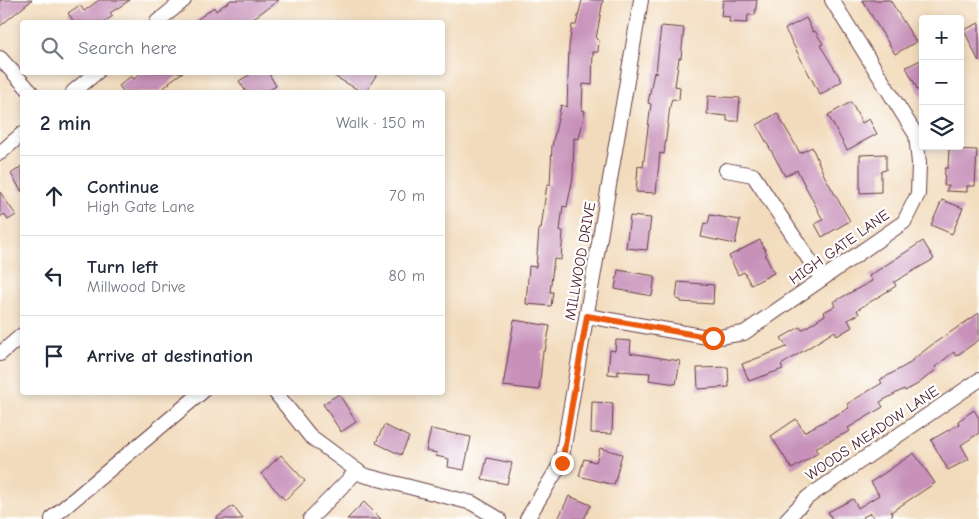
<!DOCTYPE html>
<meta charset="utf-8">
<style>
:root{--surface:#fff;--page:#f2f2f3;--text:#1f2937;--muted:#747a83;--line:#e0e1e3}
body{margin:0;font-family:"Comic Neue",sans-serif;background:var(--page);color:var(--text)}
.controls{position:absolute;right:15px;top:15px;display:grid;overflow:hidden;border-radius:5px;box-shadow:0 2px 8px #0003}
.controls button{width:45px;height:45px;display:grid;place-items:center;padding:0;border:0;border-bottom:1px solid var(--line);background:var(--surface);color:var(--text);font:25px sans-serif}
.stop{position:absolute;width:15px;height:15px;margin:-11px;border:4px solid #ea580c;border-radius:50%;background:#fff}
.stop.end{background:#ea580c;border-color:#fff;box-shadow:0 1px 5px #0008}
.list{margin:0;padding:0;list-style:none}
h2{display:flex;justify-content:space-between;align-items:center;height:65px;margin:0;padding:0 20px;font-size:21px}
h2 small{font-size:16px;font-weight:400;color:var(--muted)}
.list li{display:grid;grid-template-columns:32px 1fr auto;gap:15px;align-items:center;box-sizing:border-box;height:80px;padding:0 20px;border-top:1px solid var(--line)}
.list b{display:block;font-size:19px;white-space:nowrap}
.list p{margin:0;font-size:16px;white-space:nowrap;color:var(--muted)}
.list em{font-size:16px;font-style:normal;color:var(--muted)}
.icon{flex:none;width:28px;height:28px;fill:none;stroke:currentColor;stroke-width:2;stroke-linecap:round;stroke-linejoin:round}
.map{position:relative;flex:none;width:979px;height:519px;overflow:hidden}
.search{position:absolute;background:var(--surface);box-shadow:0 2px 8px #0003;left:20px;top:20px;width:425px;height:55px;display:flex;align-items:center;gap:12px;box-sizing:border-box;padding:0 18px;border-radius:5px;color:var(--muted);font-size:19px}
.panel{position:absolute;background:var(--surface);box-shadow:0 2px 8px #0003;left:20px;top:90px;width:425px;height:305px;border-radius:5px}
.map>svg:first-child{display:block}
.building{fill:#c791b9}
.lines{fill:none;stroke-linecap:round;stroke-linejoin:round}
.street-casing{stroke:#633b41;stroke-width:16}
.street{stroke:#fff;stroke-width:14}
.route{stroke:#ea580c;stroke-width:6}
.labels{text-anchor:middle;dominant-baseline:central;stroke-width:4.5;stroke-linejoin:round;paint-order:stroke}
.street-label{font-size:15px;fill:#4a1f2b;stroke:#fff}
</style>
<div class="map">
<svg width="979" height="519" viewBox="0 0 979 519">
<rect width="100%" height="100%" fill="#fff"/>
<filter id="ink" filterUnits="userSpaceOnUse"><feTurbulence type="fractalNoise" baseFrequency=".02" numOctaves="2"/><feDisplacementMap in="SourceGraphic" scale="10" xChannelSelector="R" yChannelSelector="G"/><feConvolveMatrix kernelMatrix="1 2 1 2 8 2 1 2 1" color-interpolation-filters="sRGB"/></filter>
<filter id="wash" filterUnits="userSpaceOnUse"><feTurbulence type="fractalNoise" baseFrequency=".0096" numOctaves="4" result="noise"/><feDisplacementMap in="SourceGraphic" scale="20" xChannelSelector="R" yChannelSelector="G"/><feGaussianBlur stdDeviation="1.12" result="paint"/><feColorMatrix in="noise" values="0 0 0 0 0 0 0 0 0 0 0 0 0 0 0 0 0 1.4 0 .05"/><feComposite in="paint" operator="in"/></filter>
<g filter="url(#wash)">
<rect width="100%" height="100%" fill="#f2dbbc"/>
<g id="blocks">
<g class="building">
<path d="M0 0H32L0 26Z"/>
<path d="M99 0H130L110 13 113 16 104 22H74L68 13 80 5 84 11Z"/>
<path d="M231 0H279L248 22H194L214 7 216 11Z"/>
<path d="M582 0H603L596 39 599 40 598 52H593L592 85 583 84 582 110 585 111 579 139 574 138 573 177 567 207 563 206 560 231H563L561 260 554 259 550 292H553L551 306 526 304 529 266 536 267 539 229H541L547 184 550 185 552 146 561 105 567 107 569 47 572 25H576Z"/>
<path d="M723 0H757L755 15H748L747 23 729 22 730 17 721 16Z"/>
<path d="M862 0H890L916 42 895 54Z"/>
<path d="M806 18 813 32 815 31 823 44 820 45 842 81 820 95 785 29Z"/>
<path d="M979 23V62L964 30Z"/>
<path d="M661 26 684 28 681 58H679L675 86 680 87 679 100 672 99 670 106 664 154 660 153 656 193 636 192 638 166 643 167 651 104 648 103 654 72 656 73Z"/>
<path d="M923 59V100L906 67Z"/>
<path d="M142 72H183L169 82 170 83 158 92H124L119 86 131 76 134 79Z"/>
<path d="M254 72H268L276 86 266 92H246L239 81Z"/>
<path d="M327 72H378L366 92H362Z"/>
<path d="M708 96 740 98 738 121H727V116L707 114Z"/>
<path d="M851 102 862 123 869 119 877 134 847 150 828 115Z"/>
<path d="M777 113 800 153 812 147 824 175 850 221 822 237 815 224 823 220 797 170 785 176 757 125Z"/>
<path d="M949 149 977 150 975 186H967V192L946 191 949 185H944L945 168H948Z"/>
<path d="M886 154V170L881 171V192L860 193V155Z"/>
<path d="M22 166V192L11 174Z"/>
<path d="M0 192 16 215 8 220 4 214 0 217Z"/>
<path d="M942 200 963 208 952 234 931 225Z"/>
<path d="M710 215 740 220 735 244 701 237 704 223 708 224Z"/>
<path d="M630 216 651 218 647 250 626 248Z"/>
<path d="M760 240 767 254 765 255 774 273 751 285 744 272 738 275 729 256Z"/>
<path d="M923 241 934 259 894 282 896 286 857 310 859 314 848 320 852 327 837 336 835 331 781 365 783 369 749 381 742 364 787 347 781 338 800 327 802 330 825 315 824 312 835 306 833 302 872 281 869 276Z"/>
<path d="M618 270 655 276 652 296 615 289Z"/>
<path d="M678 282 714 285 713 304 681 302V300L676 299Z"/>
<path d="M979 313V340L956 356 954 352 935 367 937 369 918 384 905 391 904 389 880 402 883 407 848 428 850 431 815 448 818 453 792 469 771 436 796 419 804 432 849 408 847 404 882 383 880 380 912 362 911 361 933 344Z"/>
<path d="M514 320 550 326 545 351H543L539 390 503 386Z"/>
<path d="M616 340 631 341 630 353 680 361 676 384 649 380 650 373 618 371V375L608 374 610 350 615 351Z"/>
<path d="M728 367 729 387 698 389 697 368Z"/>
<path d="M339 394 356 422 341 432 323 404Z"/>
<path d="M592 402 613 403 612 434 591 433Z"/>
<path d="M974 410 979 418V433L961 445 969 459 948 470 931 440 959 424 958 421Z"/>
<path d="M384 425 409 437 401 455 376 443Z"/>
<path d="M431 429 471 437 464 470 448 467 449 459 436 456 437 453 426 451Z"/>
<path d="M600 448 622 454 614 485 579 476 584 459 596 462Z"/>
<path d="M914 453 935 483 891 512 893 515 887 519H875L871 513 863 517 864 519H832L828 512 853 499 858 508 879 495 871 482Z"/>
<path d="M281 455 305 481 285 500 261 474Z"/>
<path d="M487 458 512 463 507 484 482 479Z"/>
<path d="M569 496 591 505 584 519H558Z"/>
<path d="M364 502 381 519H347Z"/>
<path d="M233 506 243 519H215Z"/>
</g>
</g>
</g>
<g filter="url(#ink)">
<use href="#blocks" fill-opacity="0" stroke="#633b41" stroke-width="1"/>
<g class="lines">
<g class="street-casing">
<g id="street">
<path d="M157 22 184 0"/>
<path d="M0 58 31 92"/>
<path d="M73 92 97 72"/>
<path d="M0 153 22 134"/>
<path d="M726 170 753 175 822 279"/>
<path d="M587 316 713 338 744 333 904 222 918 194 919 163 916 135 832 0"/>
<path d="M0 354 22 335"/>
<path d="M275 392 310 436 363 475 472 503 499 519"/>
<path d="M52 519 53 517 202 392"/>
<path d="M310 519 357 471"/>
<path d="M527 519 561 463 641 0"/>
<path d="M787 519 808 497 979 380"/>
</g>
</g>
<use href="#street" class="street"/>
</g>
</g>
<g class="lines" filter="url(#ink)">
<path class="route" d="M562 463 587 316 713 338"/>
</g>
<g class="labels">
<g class="street-label">
<text transform="translate(839 247) rotate(-35)">HIGH GATE LANE</text>
<text transform="translate(580 261) rotate(-80)">MILLWOOD DRIVE</text>
<text transform="translate(872 433) rotate(-34)">WOODS MEADOW LANE</text>
</g>
</g>
</svg>
<div class="controls">
<button>+</button>
<button>−</button>
<button><svg class="icon" aria-label="layers" viewBox="0 0 24 24"><path d="M12 4l9 5-9 5-9-5zM3 14l9 5 9-5"/></svg></button>
</div>
<div class="stop" style="left:713px;top:338px"></div>
<div class="stop end" style="left:562px;top:463px"></div>
<div class="search"><svg class="icon" aria-label="search" viewBox="0 0 24 24"><circle cx="10" cy="10" r="6"/><path d="M15 15l6 6"/></svg>Search here</div>
<section class="panel">
<h2>2 min<small>Walk · 150 m</small></h2>
<ul class="list">
<li><svg class="icon" aria-label="ahead" viewBox="0 0 24 24"><path d="M12 20V5M6 11l6-6 6 6"/></svg><div><b>Continue</b><p>High Gate Lane</p></div><em>70 m</em></li>
<li><svg class="icon" aria-label="left" viewBox="0 0 24 24"><path d="M17 20v-9H6M10 6l-5 5 5 5"/></svg><div><b>Turn left</b><p>Millwood Drive</p></div><em>80 m</em></li>
<li><svg class="icon" aria-label="arrive" viewBox="0 0 24 24"><path d="M6 21V4h12l-3 4 3 4H6"/></svg><div><b>Arrive at destination</b></div></li>
</ul>
</section>
</div>
